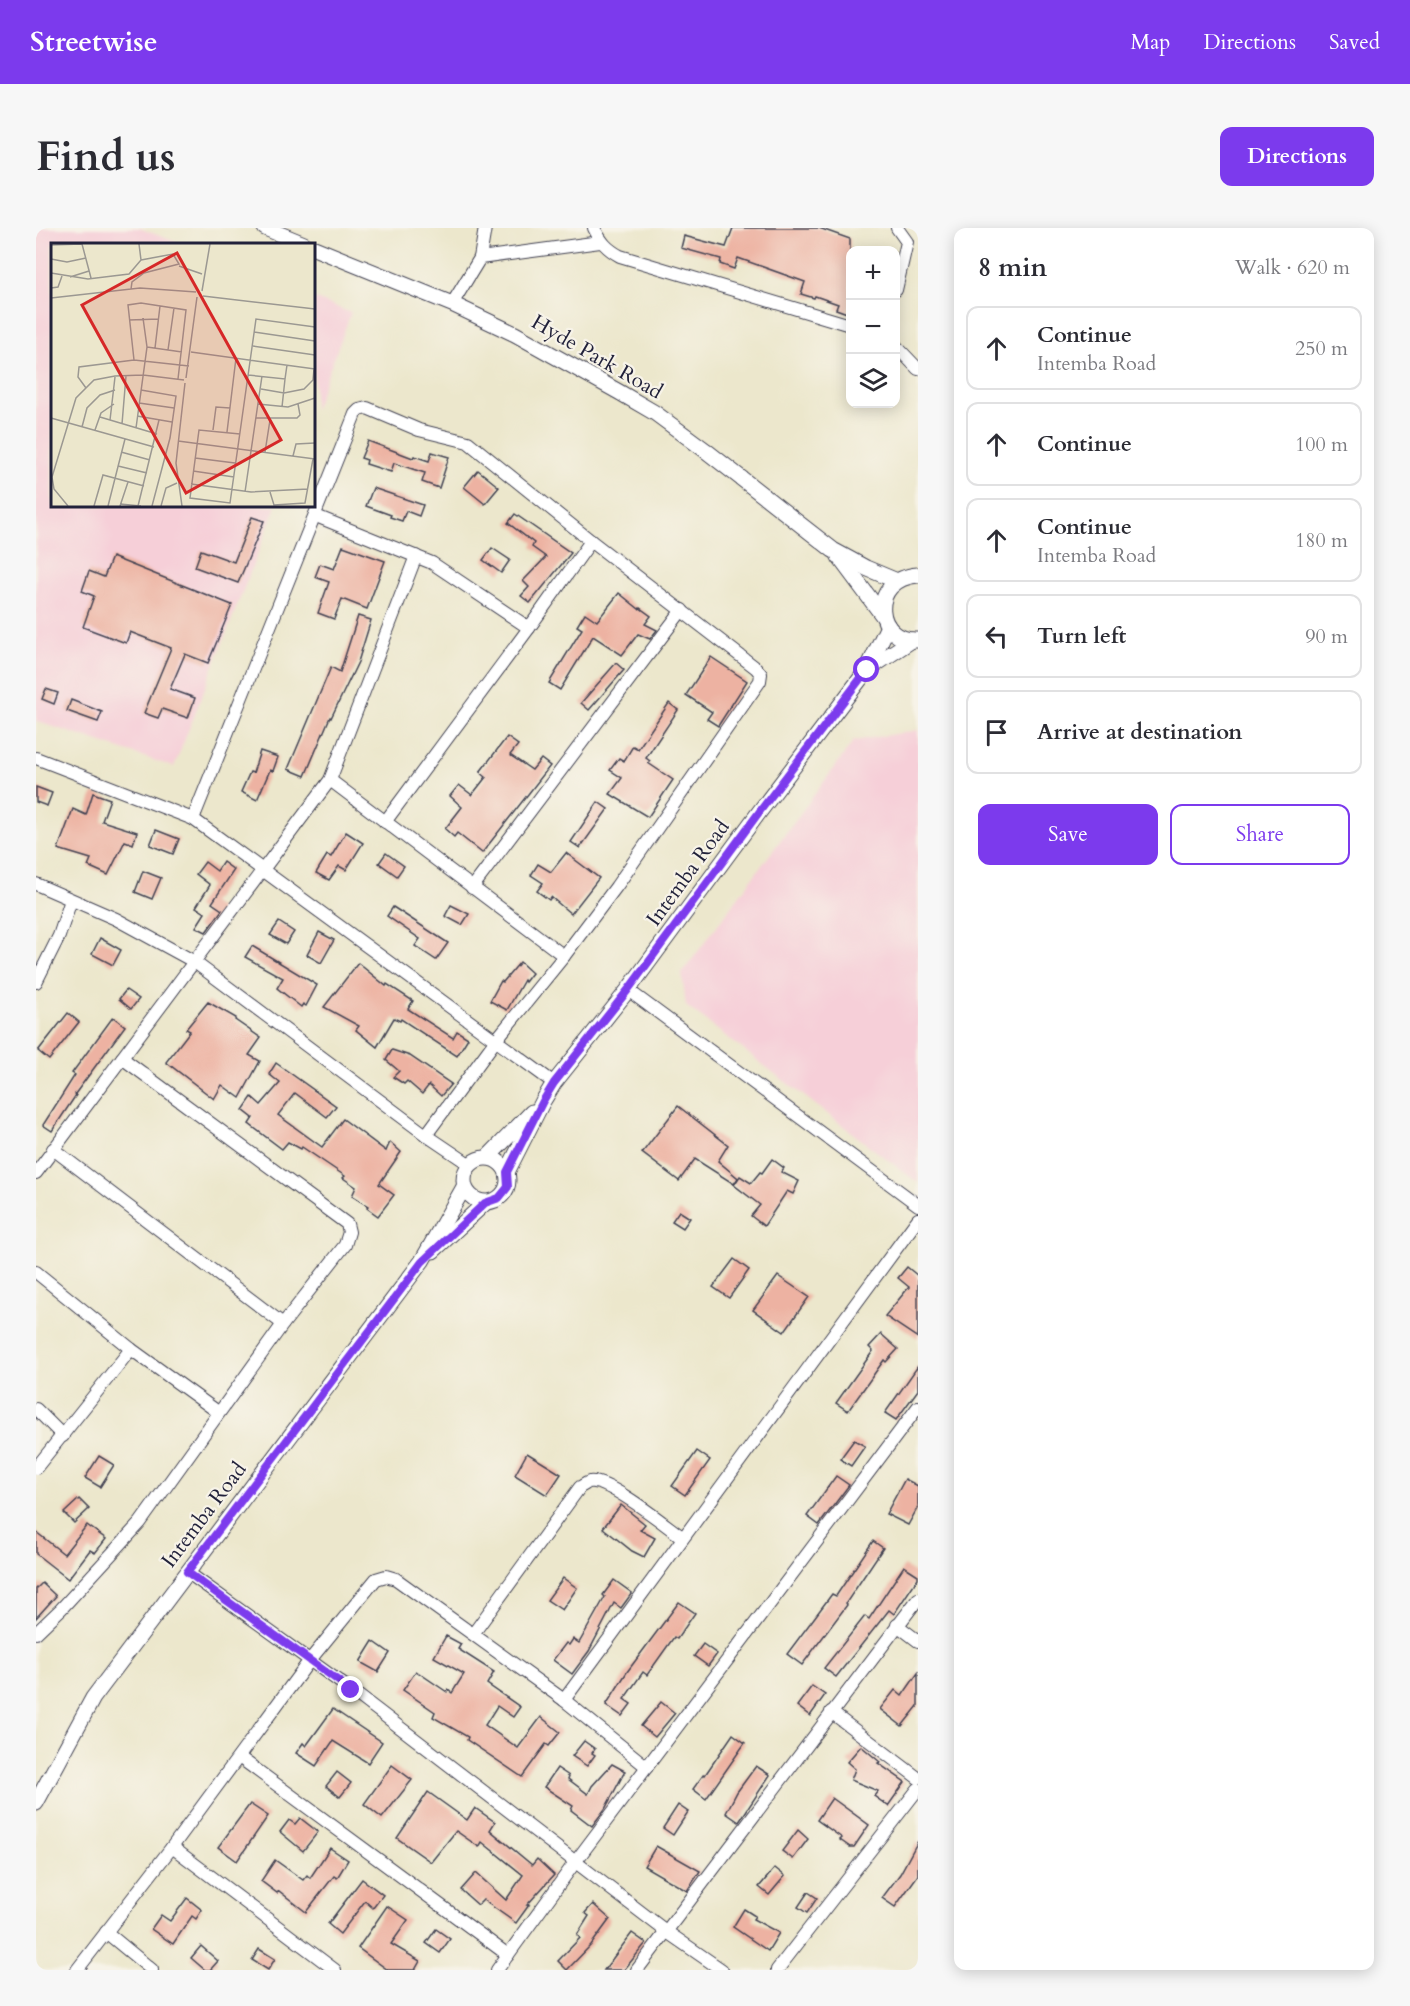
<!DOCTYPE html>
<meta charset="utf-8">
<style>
:root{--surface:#fff;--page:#f7f7f7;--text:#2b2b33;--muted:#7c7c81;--line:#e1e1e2;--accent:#7c3aed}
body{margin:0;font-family:Cardo,serif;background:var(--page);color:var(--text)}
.controls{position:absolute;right:18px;top:18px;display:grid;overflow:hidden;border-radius:12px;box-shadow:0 3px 15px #0003}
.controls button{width:54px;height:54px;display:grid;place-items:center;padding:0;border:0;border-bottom:2px solid var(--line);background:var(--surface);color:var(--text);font:30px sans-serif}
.stop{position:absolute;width:18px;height:18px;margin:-14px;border:4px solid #7c3aed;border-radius:50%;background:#fff}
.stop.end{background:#7c3aed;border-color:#fff;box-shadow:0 2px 6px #0008}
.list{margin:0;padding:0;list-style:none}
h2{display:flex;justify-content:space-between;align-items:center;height:78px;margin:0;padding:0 24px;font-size:26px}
h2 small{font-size:20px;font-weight:400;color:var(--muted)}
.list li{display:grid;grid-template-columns:39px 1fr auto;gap:18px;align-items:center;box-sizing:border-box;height:84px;margin:0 12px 12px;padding:0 12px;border:2px solid var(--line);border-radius:12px}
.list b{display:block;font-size:22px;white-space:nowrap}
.list p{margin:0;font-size:20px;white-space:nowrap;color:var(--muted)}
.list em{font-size:20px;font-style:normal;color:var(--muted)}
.actions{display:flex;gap:12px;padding:18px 24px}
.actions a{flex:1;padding:14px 0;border:2px solid var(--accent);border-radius:12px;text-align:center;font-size:21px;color:var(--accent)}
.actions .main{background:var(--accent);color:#fff}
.icon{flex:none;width:33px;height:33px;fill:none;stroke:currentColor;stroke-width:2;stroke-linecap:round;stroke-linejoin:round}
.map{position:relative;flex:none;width:882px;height:1742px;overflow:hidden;border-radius:12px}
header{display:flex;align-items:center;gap:36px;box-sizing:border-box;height:84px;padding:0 30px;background:var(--accent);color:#fff}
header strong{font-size:28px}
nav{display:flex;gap:33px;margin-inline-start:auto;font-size:21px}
.intro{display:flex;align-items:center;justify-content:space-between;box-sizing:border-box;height:144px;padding:0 36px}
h1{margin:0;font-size:42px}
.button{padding:15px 27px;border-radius:12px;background:var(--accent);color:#fff;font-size:21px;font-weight:700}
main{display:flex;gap:36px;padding:0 36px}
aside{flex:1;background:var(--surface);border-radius:12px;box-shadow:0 3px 15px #0003}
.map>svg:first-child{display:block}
.built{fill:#f6cfd8}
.building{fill:#edb2a2}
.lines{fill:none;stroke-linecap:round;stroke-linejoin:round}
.minor-casing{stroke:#404051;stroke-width:14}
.tertiary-casing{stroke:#404051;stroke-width:17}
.minor{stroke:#fff;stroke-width:12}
.tertiary{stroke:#fff;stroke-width:15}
.route{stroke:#7c3aed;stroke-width:8}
.labels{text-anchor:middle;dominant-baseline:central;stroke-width:4.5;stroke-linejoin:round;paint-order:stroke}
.street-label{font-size:21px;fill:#22223b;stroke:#f7f3e8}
.inset-road{fill:none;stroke:#9b9892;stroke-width:1.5}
.view{fill:#d62828;fill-opacity:0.15;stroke:#d62828;stroke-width:3}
.inset-edge{fill:none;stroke:#22223b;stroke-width:3}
</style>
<header>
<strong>Streetwise</strong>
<nav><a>Map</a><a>Directions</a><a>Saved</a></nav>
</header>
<div class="intro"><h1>Find us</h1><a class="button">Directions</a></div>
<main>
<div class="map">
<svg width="882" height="1742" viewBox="0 0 882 1742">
<rect width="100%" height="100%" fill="#f7f3e8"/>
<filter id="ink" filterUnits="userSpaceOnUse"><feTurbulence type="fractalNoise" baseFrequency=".0167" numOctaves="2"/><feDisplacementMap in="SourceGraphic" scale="12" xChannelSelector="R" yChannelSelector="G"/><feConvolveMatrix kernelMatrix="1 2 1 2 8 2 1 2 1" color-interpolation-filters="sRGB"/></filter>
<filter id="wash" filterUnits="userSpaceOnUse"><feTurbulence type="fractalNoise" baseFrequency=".008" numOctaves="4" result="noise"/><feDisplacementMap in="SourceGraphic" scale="24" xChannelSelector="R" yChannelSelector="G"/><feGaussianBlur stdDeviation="1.35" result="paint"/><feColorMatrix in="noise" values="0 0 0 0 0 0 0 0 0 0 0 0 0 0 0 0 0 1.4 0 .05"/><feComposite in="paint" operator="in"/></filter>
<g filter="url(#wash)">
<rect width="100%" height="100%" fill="#ece7cc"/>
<g class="built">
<path d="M0 0H103L145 16H16V278H240L138 539 0 493Z"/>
<path d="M278 70 315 85 278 182Z"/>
<path d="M882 502V955L650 778 646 745 818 513Z"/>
</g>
<g id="blocks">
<g class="building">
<path d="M697 0H783L814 11V77L811 85 800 81 802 76 779 68 778 70 765 66 769 54 702 30 698 41 684 36 685 31 645 20 648 8 690 19Z"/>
<path d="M332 213 377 230 378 228 393 233 396 224 413 229 403 260 386 254 389 245 358 235 355 244 330 236 331 232 325 230Z"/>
<path d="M442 242 463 259 449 276 428 259Z"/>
<path d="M337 260 387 277 383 288 370 283 366 293 354 289 355 287 330 278Z"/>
<path d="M479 286 535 325 494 375 485 368 493 359 487 353 510 329 496 319 498 315 472 295Z"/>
<path d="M216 289 228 293 202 355 159 339 165 322 198 334Z"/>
<path d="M307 318 349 333 331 381 306 371 298 391 282 385 293 354 279 349 284 336 298 341Z"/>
<path d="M456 320 474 332 465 345 447 332Z"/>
<path d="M76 329 196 377 172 435 149 426 134 461 159 470 152 490 126 481 122 490 108 485 135 420 94 404 90 415 47 399 58 368 46 363 53 343 68 349Z"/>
<path d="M583 365 603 381 604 380 615 388 609 396 621 402 614 411 602 406 586 427 557 408 524 462 513 455 546 401 541 398 549 385 561 393Z"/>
<path d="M322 388 335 392 322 434 295 490 294 489 269 548 252 541 295 439 304 444Z"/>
<path d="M675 429 711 453 682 498 671 491 676 484 650 467Z"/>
<path d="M580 435 588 442 553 482 545 475Z"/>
<path d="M10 461 22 465 18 476 6 471Z"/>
<path d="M35 472 66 484 62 494 31 483Z"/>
<path d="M633 475 642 482 610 530 614 533 612 535 637 552 612 589 574 566 586 550 574 542 583 530 588 533 597 518 602 521Z"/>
<path d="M471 509 482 517 474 527 496 542 505 531 514 538 446 625 421 605 418 609 409 601 426 579 414 568 423 557 436 567 450 549 444 544Z"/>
<path d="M224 523 242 529 237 543 234 542 221 572 205 564 214 544 217 545Z"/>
<path d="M0 559 16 565 11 578 0 574Z"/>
<path d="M57 565 74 571 66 593 101 604 97 616 89 613 72 647 52 638 55 631 22 621 37 581 50 587Z"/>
<path d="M562 574 572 581 544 620 535 614Z"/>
<path d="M120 602 143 611 137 626 114 617Z"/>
<path d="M310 604 327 615 310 642 303 638 293 652 280 645 291 627 295 629Z"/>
<path d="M350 625 368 638 361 648 343 635Z"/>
<path d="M530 625 563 650 535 686 515 669 513 672 501 663 507 655 495 647 502 636 515 644Z"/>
<path d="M169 634 181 643 187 634 198 642 176 675 186 682 170 704 160 699 169 685 160 679 174 657 160 646Z"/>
<path d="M107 643 125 650 116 671 99 664Z"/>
<path d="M415 677 433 686 426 697 409 688Z"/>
<path d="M357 679 412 715 400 732 379 718 384 711 351 688Z"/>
<path d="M243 694 258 704 250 716 234 707Z"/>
<path d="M283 704 298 712 285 735 271 727Z"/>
<path d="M64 710 85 722 77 737 56 726Z"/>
<path d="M216 718 281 757 270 778 267 776 265 779 241 760 247 750 209 729Z"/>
<path d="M484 734 496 745 489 754 488 752 471 782 454 773 465 753 467 754Z"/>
<path d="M322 735 350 758 351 756 377 773 372 781 417 810 421 803 432 810 421 828 365 791 364 793 358 790 341 819 320 802 323 798 288 779Z"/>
<path d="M90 762 103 771 95 781 83 771Z"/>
<path d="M172 774 200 790 199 792 225 810 213 827 224 833 204 870 186 857 178 871 130 834 154 803 150 801Z"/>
<path d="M32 785 43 794 13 832 2 823Z"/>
<path d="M77 789 89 798 39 866 40 867 16 903 7 897 39 847 36 845Z"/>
<path d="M356 822 374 828 415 856 405 868 393 857 386 866 371 853 368 856 357 849 363 843 350 832Z"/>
<path d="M240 835 300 878 291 889 259 865 242 887 286 919 307 891 350 923 354 914 365 924 343 956 358 967 342 988 331 980 332 978 316 968 320 959 307 950 309 948 266 919 265 921 252 914 246 921 213 896 217 890 207 882 216 869 225 877 244 855 233 846Z"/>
<path d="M642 878 692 917 682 933 702 950 698 956 659 931 643 953 606 925Z"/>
<path d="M736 931 748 940 745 944 763 953 757 966 751 963 728 998 715 988 724 977 698 957 704 948 715 955 724 944 726 945Z"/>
<path d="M643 983 654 990 647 1000 636 993Z"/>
<path d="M698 1031 713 1042 693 1070 677 1059Z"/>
<path d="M871 1039 882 1048V1110L849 1088 873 1059 862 1050Z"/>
<path d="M742 1048 773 1069 748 1104 717 1082Z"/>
<path d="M845 1106 862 1121 850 1134 848 1132 812 1183 800 1175 837 1123 833 1119Z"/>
<path d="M882 1138V1162L860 1192 849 1185Z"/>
<path d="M818 1212 829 1218 815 1238 804 1231Z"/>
<path d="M661 1223 674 1232 649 1267 636 1258Z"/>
<path d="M491 1225 525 1246 511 1267 479 1247Z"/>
<path d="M63 1228 78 1237 64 1259 49 1250Z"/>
<path d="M800 1248 813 1257 783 1297 771 1288Z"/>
<path d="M869 1251 882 1258V1279L872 1297 850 1286Z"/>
<path d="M43 1271 53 1281 38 1295 28 1285Z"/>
<path d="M585 1277 609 1296 604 1302 619 1310 608 1329 596 1323 567 1300Z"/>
<path d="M51 1297 70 1311 59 1325 54 1322 32 1351 0 1326V1304L28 1326Z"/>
<path d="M837 1313 847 1320 810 1375 811 1377 766 1437 751 1426 796 1366 800 1368Z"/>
<path d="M868 1338 882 1347V1350L858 1386 853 1382 800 1449 788 1440 829 1388 833 1391Z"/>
<path d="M527 1350 541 1360 526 1382 511 1372Z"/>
<path d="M578 1352 596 1365 585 1380 578 1375 553 1423 536 1446 517 1432 530 1415 533 1417 537 1411 543 1415 569 1369 567 1367Z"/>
<path d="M6 1355 20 1368 0 1390V1361Z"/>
<path d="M643 1374 659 1385 641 1411 638 1409 611 1447 607 1444 588 1471 595 1476 586 1488 570 1477 591 1444Z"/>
<path d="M410 1408 425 1416 422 1421 458 1444 451 1456 484 1479 477 1489 461 1478 449 1497 482 1520 505 1489 524 1504 513 1518 510 1516 486 1549 431 1512 432 1509 397 1489 399 1484 367 1462 380 1443 411 1464 412 1462 416 1465 428 1446 398 1429Z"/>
<path d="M337 1413 354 1425 342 1444 324 1434Z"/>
<path d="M667 1416 681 1426 672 1438 658 1428Z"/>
<path d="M882 1445V1478L866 1498 844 1481 859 1462 866 1468Z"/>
<path d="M776 1458 789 1467 774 1488 761 1478Z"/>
<path d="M625 1474 639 1485 619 1509 605 1498Z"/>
<path d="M297 1481 346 1514 332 1535 297 1513 280 1538 260 1525 267 1515 270 1518Z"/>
<path d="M697 1506 709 1515 670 1571 657 1561 668 1546 669 1547Z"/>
<path d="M548 1513 559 1521 556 1525 559 1527 551 1538 536 1528Z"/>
<path d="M825 1518 844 1534 842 1535 869 1554 852 1578 838 1568 842 1563 815 1552 819 1541 811 1534Z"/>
<path d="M576 1536 589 1543 569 1581 556 1598 535 1582 537 1578 508 1559 521 1540 533 1548 532 1551 552 1566 556 1558Z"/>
<path d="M356 1537 376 1552 346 1590 328 1576Z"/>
<path d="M720 1538 734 1547 703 1594 690 1585 701 1564Z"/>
<path d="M301 1544 315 1555 304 1569 290 1558Z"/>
<path d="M392 1564 431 1592 439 1580 459 1594 454 1602 496 1637 501 1631 518 1647 491 1677H493L480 1695 447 1672 442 1677 425 1662 440 1645 470 1672 487 1647 446 1614 443 1619 420 1603 395 1634 361 1610Z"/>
<path d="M796 1570 833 1597 818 1619H814L804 1612 806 1610 781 1592Z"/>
<path d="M214 1576 232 1588 201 1633 182 1619Z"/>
<path d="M642 1577 652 1584 637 1607 627 1600Z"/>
<path d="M264 1590 282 1604 267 1623 244 1604 253 1592 259 1596Z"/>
<path d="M762 1602 772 1611 757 1631 746 1623Z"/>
<path d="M882 1613V1647L859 1679 846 1670 864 1646Z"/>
<path d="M620 1618 664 1643 651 1663 608 1638Z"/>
<path d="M294 1620 312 1632 301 1650 298 1648 270 1684 243 1663 241 1665 225 1653 239 1632 267 1652 271 1647 274 1650Z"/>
<path d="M739 1640 749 1648 733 1667 723 1659Z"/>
<path d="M326 1651 347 1667 337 1680 329 1673 304 1706 292 1696Z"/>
<path d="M772 1664 781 1670 771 1685 762 1679Z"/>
<path d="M151 1670 166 1682 160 1691 156 1688 137 1716 115 1701 125 1687 134 1693Z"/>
<path d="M557 1676 574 1691 555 1717 531 1742 522 1733 544 1710 541 1707 553 1688 549 1685Z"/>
<path d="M351 1678 372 1692 355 1716 384 1733 379 1742H352L322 1720Z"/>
<path d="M708 1681 719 1688 717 1691 743 1705 732 1723 697 1699Z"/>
<path d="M400 1701 414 1711 404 1725 390 1715Z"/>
<path d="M596 1705 610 1715 588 1742H568Z"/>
<path d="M165 1718 182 1733 174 1742H169L155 1730Z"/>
<path d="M223 1721 239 1731 232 1742 216 1732Z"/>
</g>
</g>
</g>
<g filter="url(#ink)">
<use href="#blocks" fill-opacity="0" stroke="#404051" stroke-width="1.5"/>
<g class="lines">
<g class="minor-casing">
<g id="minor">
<path d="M558 0C565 14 571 21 584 28L814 97"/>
<path d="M444 30 449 0"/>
<path d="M860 62 871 14 861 0"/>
<path d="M416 76 444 30 564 14"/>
<path d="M860 118 882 141"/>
<path d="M280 288 396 335 493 400"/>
<path d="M0 530 157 591 518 855"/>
<path d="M294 552 528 728"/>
<path d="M157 591 319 186 323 182 331 180 383 202 432 214 555 313 720 440 725 446 724 453 580 659 528 728 460 812 390 907"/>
<path d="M349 594 493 400 555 313"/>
<path d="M0 656 80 691 157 733 390 907 433 936"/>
<path d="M436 660 646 382"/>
<path d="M0 754 23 708 35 672"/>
<path d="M592 762 882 977"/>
<path d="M17 921 247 1096"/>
<path d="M0 945 294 552 380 328"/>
<path d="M0 1044 95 1121 182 1184"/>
<path d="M0 1181 27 1208"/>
<path d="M0 1240 95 1121"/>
<path d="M151 1344 315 1462 631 1704 686 1742"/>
<path d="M861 1397 882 1413"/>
<path d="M0 1405 25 1381 104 1295 247 1096 309 1017 313 1004 311 996 86 830"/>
<path d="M437 1406 544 1259C545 1259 552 1254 553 1254 572 1250 629 1297 646 1309"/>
<path d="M528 1472 882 991"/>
<path d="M795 1484 882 1550"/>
<path d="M203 1529 472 1727"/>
<path d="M136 1619 299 1742"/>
<path d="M70 1704 116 1742"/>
<path d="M41 1742 136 1619 274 1432 340 1351 350 1348 360 1351 528 1472 611 1539"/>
<path d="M461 1742 540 1633 882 1179"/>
<path d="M601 1742 882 1371"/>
<path d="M741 1742 882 1561"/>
</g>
</g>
<g class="tertiary-casing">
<g id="tertiary">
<path d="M229 0 268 16"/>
<path d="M278 20 416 76 479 106 583 164 619 185 669 222 797 322 830 340 861 353"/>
<path d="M803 329 847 388"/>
<path d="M882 347C831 351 839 415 882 412"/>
<path d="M831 442 876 412"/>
<path d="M452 929 496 884"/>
<circle cx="450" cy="952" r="22"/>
<path d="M471 944 507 873 518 855 592 762 724 583 831 442 852 398"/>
<path d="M397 1023 449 975"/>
<path d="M0 1575 57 1470 386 1033 428 959"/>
</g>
</g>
<use href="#minor" class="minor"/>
<use href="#tertiary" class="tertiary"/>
</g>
</g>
<g class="lines" filter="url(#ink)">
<path class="route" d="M315 1462 151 1344 386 1034 449 975 463 970 472 959 471 944 507 873 518 855 592 762 724 583 831 442"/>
</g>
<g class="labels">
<g class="street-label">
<text transform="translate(561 129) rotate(30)">Hyde Park Road</text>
<text transform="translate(652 645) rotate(-54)">Intemba Road</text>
<text transform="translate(168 1287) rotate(-53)">Intemba Road</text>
</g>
</g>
<g transform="translate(15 15)">
<rect width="264" height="264" fill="#ece7cc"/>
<path class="inset-road" d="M31 1 40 35M0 2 31 1M0 16 16 19 35 15M128 23 151 31M0 30 37 36 78 31 90 17 88 1M19 34 38 28M0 45 7 44 11 33M80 46 81 39 93 30 128 21 122 11 90 17M151 48 159 1M152 53 264 66M0 55 89 45 145 49M78 77 108 76M203 89 264 98M202 103 264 112M96 104 131 109M104 105 109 63M117 107 123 65M140 109 264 126M83 117 77 62 90 60 135 67 127 136M197 132 234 136 236 122M135 135 146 54M35 145 27 134 28 124 83 117 138 123M210 146 233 150 253 146 262 137 263 126M90 147 125 153 119 195 101 263M88 160 123 165M207 161 237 164 264 155M231 164 234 136M86 173 121 179M49 174 106 191M0 175 103 204M205 175H246L249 172 247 161M59 177 64 134M71 181 75 133M31 184 36 165 49 152 64 147M85 185 96 104 92 75M44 187 50 170 63 161M162 187 165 164 179 165M176 189 185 115M189 191 148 187 139 255 179 260 205 76 264 84M127 198 264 216M70 209 99 217M214 209 219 177M242 213 245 201 264 200M144 215 184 220M67 223 96 230M142 228 183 234M140 241 200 249 257 246M194 249 211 133M219 249 223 262 254 260 262 216M69 261 90 263M17 263 3 246 1 234 25 155 43 137 64 133 92 132 133 137M43 263 52 232 93 243M57 263 74 196M69 263 77 239M87 263 108 177M110 263 115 245 126 240M131 263 125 220 134 140"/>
<path class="view" d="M126 10 230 197 135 250 31 62Z"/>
<rect width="264" height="264" class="inset-edge"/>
</g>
</svg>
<div class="controls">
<button>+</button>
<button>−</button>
<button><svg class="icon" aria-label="layers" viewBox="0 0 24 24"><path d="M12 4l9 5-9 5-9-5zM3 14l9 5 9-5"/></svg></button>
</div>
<div class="stop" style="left:831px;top:442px"></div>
<div class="stop end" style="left:315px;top:1462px"></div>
</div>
<aside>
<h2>8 min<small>Walk · 620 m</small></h2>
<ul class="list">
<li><svg class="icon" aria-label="ahead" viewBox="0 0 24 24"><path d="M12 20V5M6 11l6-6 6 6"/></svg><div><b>Continue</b><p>Intemba Road</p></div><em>250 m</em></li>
<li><svg class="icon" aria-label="ahead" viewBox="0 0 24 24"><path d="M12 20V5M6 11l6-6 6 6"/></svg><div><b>Continue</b></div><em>100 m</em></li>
<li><svg class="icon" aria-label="ahead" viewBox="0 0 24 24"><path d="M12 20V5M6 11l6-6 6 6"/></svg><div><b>Continue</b><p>Intemba Road</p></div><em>180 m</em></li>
<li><svg class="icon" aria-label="left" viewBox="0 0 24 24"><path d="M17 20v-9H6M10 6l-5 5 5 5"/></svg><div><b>Turn left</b></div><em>90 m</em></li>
<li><svg class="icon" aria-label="arrive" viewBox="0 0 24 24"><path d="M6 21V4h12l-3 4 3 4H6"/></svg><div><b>Arrive at destination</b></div></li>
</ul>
<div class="actions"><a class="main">Save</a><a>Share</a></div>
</aside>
</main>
